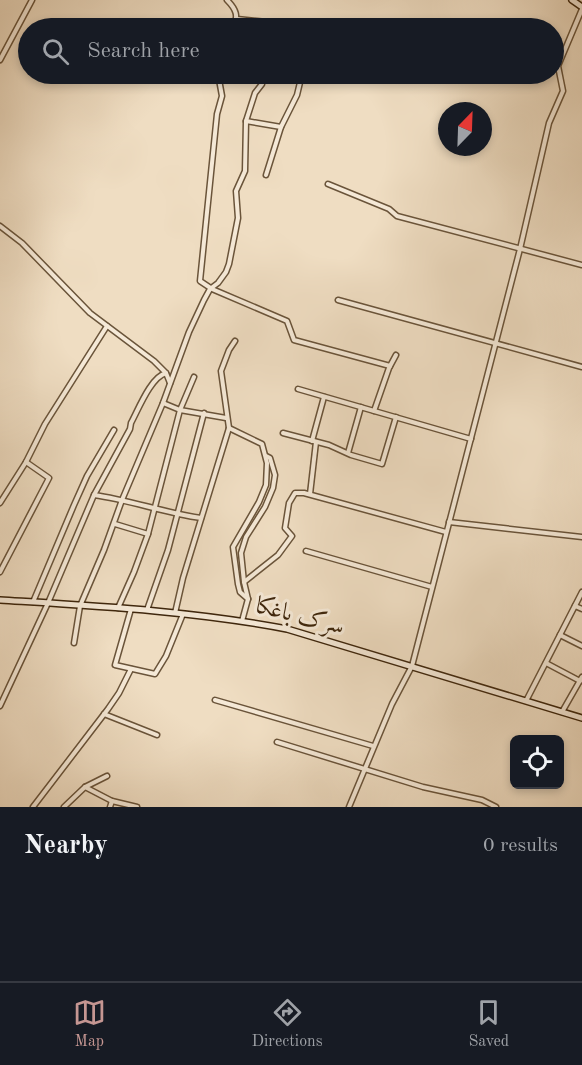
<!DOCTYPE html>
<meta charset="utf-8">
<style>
:root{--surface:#171b24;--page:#242831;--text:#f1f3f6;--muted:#9ea1a6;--line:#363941;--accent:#c59692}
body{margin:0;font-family:"Old Standard TT",Amiri,serif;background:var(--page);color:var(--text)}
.controls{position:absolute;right:18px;bottom:18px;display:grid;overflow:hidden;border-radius:9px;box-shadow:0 3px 9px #0003}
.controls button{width:54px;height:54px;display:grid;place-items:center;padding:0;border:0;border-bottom:2px solid var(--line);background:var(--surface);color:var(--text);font:30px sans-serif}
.compass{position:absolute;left:438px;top:102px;width:54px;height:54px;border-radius:50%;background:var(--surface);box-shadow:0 3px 9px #0003;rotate:23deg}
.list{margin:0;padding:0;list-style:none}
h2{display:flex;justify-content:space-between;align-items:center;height:78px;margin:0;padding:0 24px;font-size:26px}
h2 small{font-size:20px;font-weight:400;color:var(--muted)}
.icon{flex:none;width:33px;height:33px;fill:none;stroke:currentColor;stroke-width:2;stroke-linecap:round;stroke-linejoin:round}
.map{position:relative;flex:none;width:582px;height:807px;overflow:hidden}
.search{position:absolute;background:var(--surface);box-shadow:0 3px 9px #0003;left:18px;right:18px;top:18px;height:66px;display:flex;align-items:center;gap:15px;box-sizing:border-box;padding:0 21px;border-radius:33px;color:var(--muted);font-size:22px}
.sheet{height:174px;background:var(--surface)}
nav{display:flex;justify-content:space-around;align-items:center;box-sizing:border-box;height:84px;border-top:2px solid var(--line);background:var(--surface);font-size:16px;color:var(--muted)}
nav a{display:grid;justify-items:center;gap:3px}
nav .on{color:var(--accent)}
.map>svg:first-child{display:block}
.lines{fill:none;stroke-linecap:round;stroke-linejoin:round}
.street-casing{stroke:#6a543a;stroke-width:7}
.secondary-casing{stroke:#3e260c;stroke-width:8}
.street{stroke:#f5e9d7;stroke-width:4}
.secondary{stroke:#f5e9d7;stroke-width:5}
.labels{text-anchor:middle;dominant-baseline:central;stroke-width:6;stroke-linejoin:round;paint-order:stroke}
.street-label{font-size:24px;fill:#3e260c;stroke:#f5e9d7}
</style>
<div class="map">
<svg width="582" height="807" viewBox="0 0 582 807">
<rect width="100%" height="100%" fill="#efddc2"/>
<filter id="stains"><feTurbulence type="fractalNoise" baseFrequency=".00333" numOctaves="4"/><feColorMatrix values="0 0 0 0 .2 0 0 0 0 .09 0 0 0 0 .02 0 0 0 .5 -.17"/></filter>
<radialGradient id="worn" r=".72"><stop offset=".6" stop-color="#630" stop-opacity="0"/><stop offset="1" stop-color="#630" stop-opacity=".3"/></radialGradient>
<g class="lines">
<g class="street-casing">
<g id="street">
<path d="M227 0C236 9 239 16 233 28"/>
<path d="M237 19 267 22 271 28"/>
<path d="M0 60 32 0"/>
<path d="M218 74 222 96 217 114 200 281 212 289 287 321 294 340 390 366"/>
<path d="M246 121 281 127"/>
<path d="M266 175 281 127 297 95 302 74"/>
<path d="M328 184 389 209 397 216 582 265"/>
<path d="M0 226 22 243 90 313 154 361 166 373 170 383"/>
<path d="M338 300 582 367"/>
<path d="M298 389 471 439"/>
<path d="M163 403 180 410 226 418"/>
<path d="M374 411 389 368 396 355"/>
<path d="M229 428 262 444 267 463 266 485 259 502 233 547 238 584 240 592 248 599"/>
<path d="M283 433 329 445 351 455 382 464 396 417"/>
<path d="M312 441 324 397"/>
<path d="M348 453 361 407"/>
<path d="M310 494 316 442"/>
<path d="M94 495C130 500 165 513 201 518"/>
<path d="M0 503 26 462 45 424 107 326"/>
<path d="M449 522 582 537"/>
<path d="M115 524 148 534"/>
<path d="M306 551 432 587"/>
<path d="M0 572 49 478 26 462"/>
<path d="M244 582 278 555 292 536 285 528 289 503 295 493H304L446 532"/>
<path d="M33 602 74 505 87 476 114 430"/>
<path d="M575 606 582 609"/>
<path d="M118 608 134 572 148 534 180 410 194 377"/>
<path d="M131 609 115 665 155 674 166 656 183 614"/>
<path d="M147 610 168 550 204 413"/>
<path d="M175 613 183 578 229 428 221 371 229 350 235 341"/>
<path d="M242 621 248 599 244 582 241 553 246 537 265 507 273 488 275 475 270 458 266 456"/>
<path d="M560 635 582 646"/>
<path d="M74 643 80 606 104 550 122 500 163 403 189 332 204 300 210 289 218 283 226 272 229 264 238 218 236 191 245 171 246 121 255 93 262 84V74"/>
<path d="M546 663 580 681"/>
<path d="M215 700 373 746"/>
<path d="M526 701 582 592"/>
<path d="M0 706 48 603 94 495 130 429 131 423C139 408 151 377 166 373"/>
<path d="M562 712 582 677"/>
<path d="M104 714 157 735"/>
<path d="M277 742 423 787 482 800 496 807"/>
<path d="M85 787 112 801 137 807"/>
<path d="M33 807 108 709 119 693 131 669"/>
<path d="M64 807 85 787 107 776"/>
<path d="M110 807 112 801"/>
<path d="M349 807 392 704 412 666 520 249 549 123 563 91 558 66 582 9"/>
</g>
</g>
<g class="secondary-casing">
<g id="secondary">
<path d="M572 0 582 7"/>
<path d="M0 600C96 606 193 611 287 629L582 718"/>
</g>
</g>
<use href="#street" class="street"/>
<use href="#secondary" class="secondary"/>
</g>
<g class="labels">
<g class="street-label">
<text transform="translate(300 617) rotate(14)">سرک باغکا</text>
</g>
</g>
<rect width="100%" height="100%" filter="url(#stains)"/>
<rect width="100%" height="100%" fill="url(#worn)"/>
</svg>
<div class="controls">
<button><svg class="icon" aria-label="locate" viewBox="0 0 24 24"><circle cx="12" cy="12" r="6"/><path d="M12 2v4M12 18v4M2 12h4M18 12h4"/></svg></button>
</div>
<svg class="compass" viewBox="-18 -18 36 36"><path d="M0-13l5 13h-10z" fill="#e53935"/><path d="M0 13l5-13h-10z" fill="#9ea1a6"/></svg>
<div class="search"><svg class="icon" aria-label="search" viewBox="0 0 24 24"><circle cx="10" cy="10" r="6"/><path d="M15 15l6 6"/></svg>Search here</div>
</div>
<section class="sheet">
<h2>Nearby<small>0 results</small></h2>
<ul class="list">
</ul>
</section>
<nav>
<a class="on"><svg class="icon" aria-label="map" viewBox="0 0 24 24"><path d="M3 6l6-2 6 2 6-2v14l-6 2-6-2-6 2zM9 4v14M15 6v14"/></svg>Map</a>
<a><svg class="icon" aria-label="directions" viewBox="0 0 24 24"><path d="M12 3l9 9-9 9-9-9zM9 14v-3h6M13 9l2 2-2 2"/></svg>Directions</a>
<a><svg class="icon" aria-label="saved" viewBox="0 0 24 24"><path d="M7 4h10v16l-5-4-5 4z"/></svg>Saved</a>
</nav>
